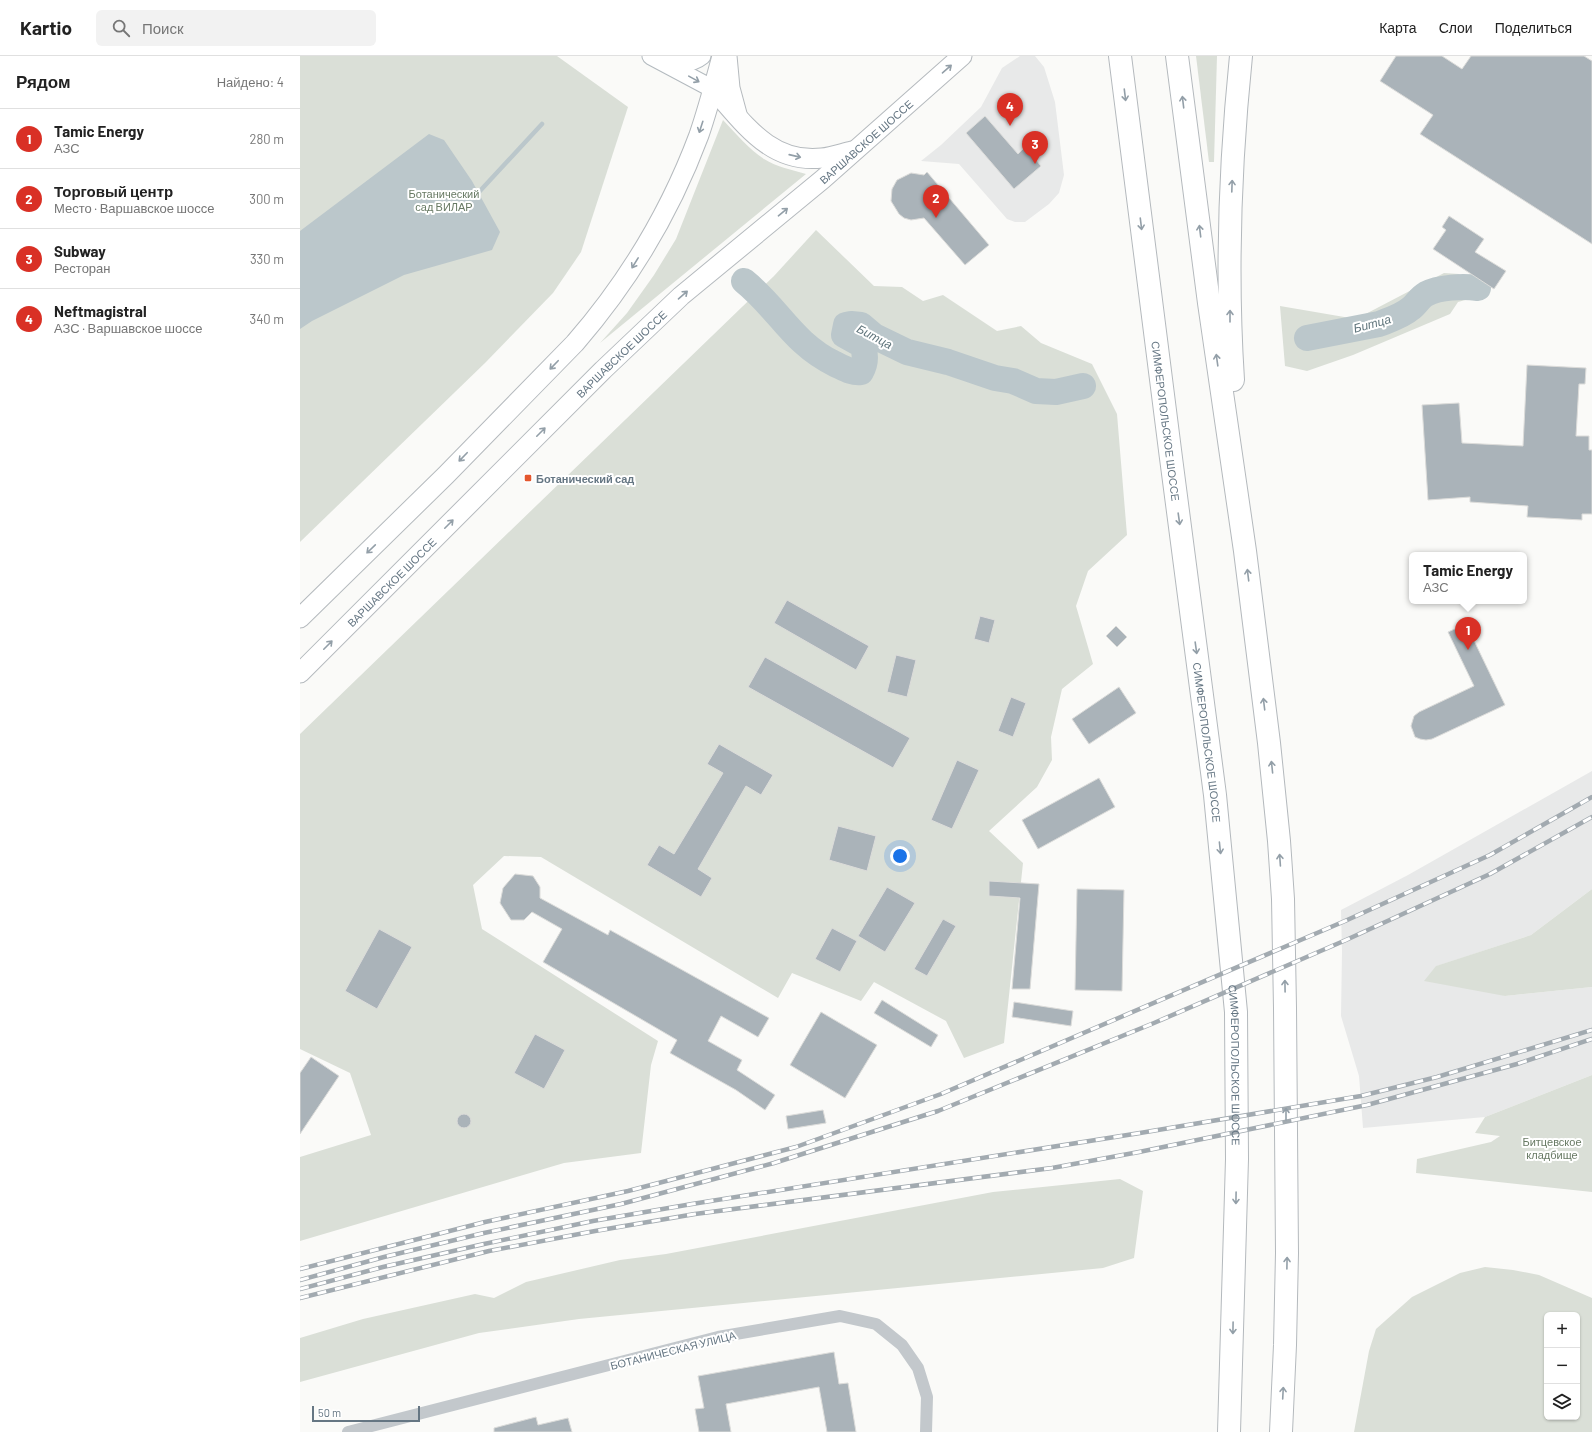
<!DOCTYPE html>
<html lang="ru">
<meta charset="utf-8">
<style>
:root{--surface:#fff;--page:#f2f2f2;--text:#222;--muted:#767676;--line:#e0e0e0;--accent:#d93025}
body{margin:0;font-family:Barlow,sans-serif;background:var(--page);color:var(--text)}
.controls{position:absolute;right:12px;bottom:12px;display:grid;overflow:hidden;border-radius:6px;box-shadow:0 1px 3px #0004}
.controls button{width:36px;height:36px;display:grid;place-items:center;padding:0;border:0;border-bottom:1px solid var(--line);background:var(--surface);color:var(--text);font:20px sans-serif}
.scale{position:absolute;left:12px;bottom:10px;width:108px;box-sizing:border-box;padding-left:4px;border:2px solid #657683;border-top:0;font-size:11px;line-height:14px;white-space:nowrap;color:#657683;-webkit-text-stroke:3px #fff;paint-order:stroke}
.you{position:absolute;left:600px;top:800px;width:14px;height:14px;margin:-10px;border:3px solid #fff;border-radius:50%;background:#1a73e8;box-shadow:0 0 0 6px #1a73e833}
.badge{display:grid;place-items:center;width:26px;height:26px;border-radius:50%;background:var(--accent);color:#fff;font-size:13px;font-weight:700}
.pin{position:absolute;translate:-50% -33px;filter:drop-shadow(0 1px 2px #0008)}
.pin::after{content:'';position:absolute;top:21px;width:14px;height:12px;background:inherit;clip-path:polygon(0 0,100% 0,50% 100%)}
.popup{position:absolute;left:1109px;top:496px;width:118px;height:52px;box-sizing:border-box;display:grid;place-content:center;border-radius:6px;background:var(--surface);filter:drop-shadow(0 1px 3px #0005);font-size:13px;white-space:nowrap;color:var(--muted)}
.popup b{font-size:15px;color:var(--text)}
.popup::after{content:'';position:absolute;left:50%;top:100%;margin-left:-8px;border:8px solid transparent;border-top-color:var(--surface)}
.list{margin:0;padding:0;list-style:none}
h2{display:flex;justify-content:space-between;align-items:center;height:52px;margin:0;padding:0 16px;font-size:17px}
h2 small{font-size:13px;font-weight:400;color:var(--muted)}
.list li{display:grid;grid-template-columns:26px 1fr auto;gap:12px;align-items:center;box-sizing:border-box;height:60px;padding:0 16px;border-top:1px solid var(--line)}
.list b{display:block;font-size:15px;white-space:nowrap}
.list p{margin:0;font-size:13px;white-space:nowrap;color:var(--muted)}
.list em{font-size:13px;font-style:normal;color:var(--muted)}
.icon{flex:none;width:22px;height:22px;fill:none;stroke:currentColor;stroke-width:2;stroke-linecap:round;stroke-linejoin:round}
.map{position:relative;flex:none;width:1292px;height:1376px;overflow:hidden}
header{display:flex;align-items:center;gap:24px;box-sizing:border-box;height:56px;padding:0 20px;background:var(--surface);border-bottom:1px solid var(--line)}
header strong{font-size:19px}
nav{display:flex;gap:22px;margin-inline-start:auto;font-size:14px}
.search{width:280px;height:36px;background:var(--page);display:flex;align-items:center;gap:10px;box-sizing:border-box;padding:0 14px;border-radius:6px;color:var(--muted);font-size:15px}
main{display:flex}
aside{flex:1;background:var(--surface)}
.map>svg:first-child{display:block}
.built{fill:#e8e9e9}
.green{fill:#dadfd7;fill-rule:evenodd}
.water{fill:#bbc7cb}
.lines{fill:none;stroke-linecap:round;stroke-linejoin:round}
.stream{stroke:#bbc7cb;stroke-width:4.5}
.river{stroke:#bbc7cb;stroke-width:26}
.building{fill:#aab3b9;stroke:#dcdcda}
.secondary-casing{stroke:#b3babf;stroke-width:19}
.primary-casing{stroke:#b5babe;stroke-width:21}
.highway-casing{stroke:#b4b9bd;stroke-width:24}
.street{stroke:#c3c8cc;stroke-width:12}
.secondary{stroke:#fff;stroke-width:17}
.primary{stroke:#fff;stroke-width:19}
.highway{stroke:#fff;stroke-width:22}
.rail-casing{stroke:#a2aab0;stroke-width:4.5}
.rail{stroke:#fff;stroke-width:3;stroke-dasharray:9;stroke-linecap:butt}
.oneway{stroke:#939fa8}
.poi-dot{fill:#e4572e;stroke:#fff;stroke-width:1.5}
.labels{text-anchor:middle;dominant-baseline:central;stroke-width:4;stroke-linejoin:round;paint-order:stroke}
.street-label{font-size:11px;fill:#657683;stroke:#fff}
.park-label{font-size:11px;fill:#687a64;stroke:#fff}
.poi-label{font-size:11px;font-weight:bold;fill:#657683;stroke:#fff;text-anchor:start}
.water-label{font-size:12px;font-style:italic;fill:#60757c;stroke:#fff}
</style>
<header>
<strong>Kartio</strong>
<div class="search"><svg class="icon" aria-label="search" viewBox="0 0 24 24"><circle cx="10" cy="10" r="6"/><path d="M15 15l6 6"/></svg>Поиск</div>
<nav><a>Карта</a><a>Слои</a><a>Поделиться</a></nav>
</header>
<main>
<aside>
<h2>Рядом<small>Найдено: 4</small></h2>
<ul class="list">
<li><span class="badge">1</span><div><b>Tamic Energy</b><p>АЗС</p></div><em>280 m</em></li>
<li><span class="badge">2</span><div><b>Торговый центр</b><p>Место · Варшавское шоссе</p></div><em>300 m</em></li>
<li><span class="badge">3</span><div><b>Subway</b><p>Ресторан</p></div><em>330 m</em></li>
<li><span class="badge">4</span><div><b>Neftmagistral</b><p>АЗС · Варшавское шоссе</p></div><em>340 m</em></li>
</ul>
</aside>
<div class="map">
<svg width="1292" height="1376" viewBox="0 0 1292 1376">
<rect width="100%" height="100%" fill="#fafaf8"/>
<g class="built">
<path d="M720 0H735L744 11 755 46 764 119 759 137 749 148 725 166H715L707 163 659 108 621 105 641 89 681 51 702 12Z"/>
<path d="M1292 715V833L1231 879 1137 910 1205 940 1292 931V1019L1185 1061 1063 1072 1059 1020 1041 960 1042 896 1041 854 1108 819Z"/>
</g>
<g class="green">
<path d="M0 0H257L328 51 281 196 253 237 185 307 0 486Z"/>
<path d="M896 0H917L914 106H909Z"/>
<path d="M423 64C436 78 449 93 464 103 477 111 492 114 506 118L300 287 327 257 354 219 376 183Z"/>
<path d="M516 174 574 230 602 231 623 245 643 239 697 275 721 270 741 287 792 308 817 358 827 479 788 515 776 550 793 608 762 633 751 681 752 704 737 731 689 775 723 807 704 987 664 1002 646 965 574 926 561 945 492 917 478 942 241 801 204 800 173 829 182 873 358 985 351 1009 341 1097 264 1107 0 1185V1101L71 1079 50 1017 0 993V678L474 220Z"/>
<path d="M1144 217 1159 218 1180 240 1158 246 1150 258 1053 299 1007 315 985 310 980 250 1056 263Z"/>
<path d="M1292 833V931L1205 940 1124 925 1136 910 1231 879Z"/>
<path d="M1292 1019V1136L1116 1117 1117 1103 1191 1086 1200 1080 1175 1077 1185 1061Z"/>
<path d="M820 1123 843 1135 834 1202 803 1212 279 1263 179 1277 0 1326V1282L63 1263 175 1238 194 1242 226 1226 320 1204 366 1198 693 1136Z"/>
<path d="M1185 1211 1213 1214 1239 1219 1292 1242V1376H1054L1069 1295 1076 1273 1112 1241 1160 1217ZM1247 1259H1277V1361H1247Z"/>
</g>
<path class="water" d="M129 78 144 84 172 125 200 176 192 194 104 219 12 265 0 273V175Z"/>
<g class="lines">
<path class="stream" d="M173 139 179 136 242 68"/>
<g class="river">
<path d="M444 225C479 253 492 287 535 308 544 312 551 317 561 316 566 307 566 298 562 289L544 279 546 269 551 268 561 269 574 280 607 296 648 306 695 322 713 325 736 335 756 336 783 330"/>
<path d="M1007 282 1079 268C1089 264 1102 260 1110 253 1116 249 1119 242 1126 238 1139 231 1163 230 1178 232"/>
</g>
</g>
<g class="building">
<path d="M1096 0H1142L1162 13 1171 0H1284L1292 5V188L1120 78 1133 59 1080 25Z"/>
<path d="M685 60 718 98 725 91 741 110 714 133 666 77Z"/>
<path d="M627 116 689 189 665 209 624 162 611 164 604 162 599 158 591 145 592 133 597 124 611 117 624 119Z"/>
<path d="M1149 160 1184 183 1175 196 1206 215 1194 233 1133 193 1146 174 1142 171Z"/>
<path d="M1227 309 1286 312 1285 328H1279L1276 380H1289V394H1292V458H1282V464L1227 461 1228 450 1170 446V441L1128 444 1122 349 1159 347 1162 387 1223 390Z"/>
<path d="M487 544 569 590 556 614 474 567Z"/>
<path d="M680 560 695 564 689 587 674 583Z"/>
<path d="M1166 568 1205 649 1132 683 1126 684 1120 683 1115 681 1111 670 1114 660 1119 656 1174 630 1148 576Z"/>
<path d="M816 570 827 581 817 591 806 580Z"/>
<path d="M596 599 616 604 607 641 587 636Z"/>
<path d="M465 601 610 682 593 712 448 631Z"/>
<path d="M819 631 836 657 789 688 772 663Z"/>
<path d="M711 641 726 647 713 681 698 675Z"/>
<path d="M419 688 473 719 461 739 446 730 398 813 412 822 401 841 347 809 359 789 374 798 423 717 407 708Z"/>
<path d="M657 704 679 714 652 773 631 764Z"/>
<path d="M799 722 815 751 738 793 722 764Z"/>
<path d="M538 770 576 780 567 815 529 804Z"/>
<path d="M215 818 233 820 240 831V842L308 879 310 874 469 962 458 981 421 960 408 985 442 1004 437 1014 475 1039 465 1054 436 1034 370 997 377 984 243 906 262 873 232 856 224 864H211L200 847 203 832Z"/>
<path d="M689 825 739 828 730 933H712L720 842 689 840Z"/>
<path d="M587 831 615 847 585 896 558 880Z"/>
<path d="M777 833 824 834 822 935 775 934Z"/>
<path d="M643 863 656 870 627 920 614 913Z"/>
<path d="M532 872 557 885 540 916 515 903Z"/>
<path d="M79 873 112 891 77 953 45 935Z"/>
<path d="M582 944 638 979 631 991 574 957Z"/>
<path d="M714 946 773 955 771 970 712 961Z"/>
<path d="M521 956 577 989 545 1042 490 1009Z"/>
<path d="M235 978 265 994 244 1033 214 1017Z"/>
<path d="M11 1001 39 1020 0 1078V1017Z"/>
<path d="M523 1054 526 1067 488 1073 486 1060Z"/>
<circle cx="164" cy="1065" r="7"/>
<path d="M534 1296 539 1328 548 1327 556 1376H527L519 1331 426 1348 431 1376H399L395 1353 404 1352 398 1320Z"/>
<path d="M236 1361 238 1369 268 1362 272 1376H194V1372Z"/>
</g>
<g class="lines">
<g class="secondary-casing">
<g id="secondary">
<path d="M351 0 413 33"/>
<path d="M366 4C379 8 391 9 402 0"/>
</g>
</g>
<g class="primary-casing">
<g id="primary">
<path d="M427 0 430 32 437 58"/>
<path d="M413 33C444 67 470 108 522 102 532 101 543 97 552 95"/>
<path d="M0 562 146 419 275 287C328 226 371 154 399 79 408 53 415 26 422 0"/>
<path id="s1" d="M0 617 303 314 381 240 523 123 662 0"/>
</g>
</g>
<g class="highway-casing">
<g id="highway">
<path id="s2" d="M820 0 871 402 915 739 936 956 937 1103 929 1376"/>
<path d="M877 0 909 247 945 495 969 687 979 785 983 843 985 952 987 1197 985 1289 981 1376"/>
<path d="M933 324C926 216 930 107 941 0"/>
</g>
</g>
<path class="street" d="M48 1376 418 1281 540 1260 576 1268 602 1289 618 1312 627 1341 626 1376"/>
<use href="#secondary" class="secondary"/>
<use href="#primary" class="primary"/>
<use href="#highway" class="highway"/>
<g class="rail-casing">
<g id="rail">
<path d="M0 1213 185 1166 328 1135 496 1091 641 1038 1045 865 1190 799 1292 741"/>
<path d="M0 1224 84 1201 184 1177 321 1148 474 1107 638 1055 854 967 1046 884 1190 818 1292 761"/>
<path d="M0 1233 83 1211 184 1188 293 1165 392 1148 840 1077 1061 1040 1137 1021 1292 974"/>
<path d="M0 1242 189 1195 295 1175 395 1158 752 1112 839 1096 1067 1049 1217 1008 1292 983"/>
</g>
</g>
<use href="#rail" class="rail"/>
</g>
<defs><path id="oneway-shaft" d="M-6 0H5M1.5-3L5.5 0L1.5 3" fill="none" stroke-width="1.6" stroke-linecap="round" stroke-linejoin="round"/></defs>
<g class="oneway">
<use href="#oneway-shaft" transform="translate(647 13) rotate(-41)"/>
<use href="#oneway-shaft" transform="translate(394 23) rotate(29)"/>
<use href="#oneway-shaft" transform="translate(825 39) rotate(83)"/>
<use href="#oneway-shaft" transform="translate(883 46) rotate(-97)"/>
<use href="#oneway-shaft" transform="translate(401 71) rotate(108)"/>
<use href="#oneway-shaft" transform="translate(495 100) rotate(13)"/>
<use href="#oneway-shaft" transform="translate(932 130) rotate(-88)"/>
<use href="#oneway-shaft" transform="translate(483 156) rotate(-40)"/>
<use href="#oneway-shaft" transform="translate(841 168) rotate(83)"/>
<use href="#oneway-shaft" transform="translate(900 175) rotate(-97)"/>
<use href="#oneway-shaft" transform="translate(335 207) rotate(122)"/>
<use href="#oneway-shaft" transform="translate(383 239) rotate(-41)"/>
<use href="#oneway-shaft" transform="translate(930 260) rotate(-90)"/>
<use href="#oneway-shaft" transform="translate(917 304) rotate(-98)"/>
<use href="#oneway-shaft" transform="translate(254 309) rotate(134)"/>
<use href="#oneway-shaft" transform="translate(241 376) rotate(-45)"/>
<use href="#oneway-shaft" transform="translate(163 401) rotate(134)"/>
<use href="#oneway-shaft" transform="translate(879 463) rotate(82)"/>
<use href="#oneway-shaft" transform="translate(149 468) rotate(-45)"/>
<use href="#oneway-shaft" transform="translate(71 493) rotate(136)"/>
<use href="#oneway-shaft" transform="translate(948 519) rotate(-97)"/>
<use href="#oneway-shaft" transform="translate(28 589) rotate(-45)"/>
<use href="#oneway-shaft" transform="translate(896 592) rotate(82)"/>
<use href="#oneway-shaft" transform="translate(964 648) rotate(-97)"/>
<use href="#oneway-shaft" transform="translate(972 711) rotate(-96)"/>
<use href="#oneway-shaft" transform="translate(920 792) rotate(84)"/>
<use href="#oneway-shaft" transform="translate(980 804) rotate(-94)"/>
<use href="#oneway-shaft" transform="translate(985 930) rotate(-91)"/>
<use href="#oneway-shaft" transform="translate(986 1058) rotate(-90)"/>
<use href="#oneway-shaft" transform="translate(936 1142) rotate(91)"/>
<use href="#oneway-shaft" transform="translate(987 1207) rotate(-89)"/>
<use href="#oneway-shaft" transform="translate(933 1272) rotate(91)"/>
<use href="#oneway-shaft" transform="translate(983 1337) rotate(-87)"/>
</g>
<rect class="poi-dot" x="224" y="418" width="8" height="8" rx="2"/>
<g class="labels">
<g class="street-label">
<text stroke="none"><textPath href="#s1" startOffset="777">ВАРШАВСКОЕ ШОССЕ</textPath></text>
<text stroke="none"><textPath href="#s1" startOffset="453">ВАРШАВСКОЕ ШОССЕ</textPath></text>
<text stroke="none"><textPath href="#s2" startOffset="368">СИМФЕРОПОЛЬСКОЕ ШОССЕ</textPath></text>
<text stroke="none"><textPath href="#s1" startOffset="129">ВАРШАВСКОЕ ШОССЕ</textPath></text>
<text stroke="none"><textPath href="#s2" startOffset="692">СИМФЕРОПОЛЬСКОЕ ШОССЕ</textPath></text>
<text stroke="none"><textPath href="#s2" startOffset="1016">СИМФЕРОПОЛЬСКОЕ ШОССЕ</textPath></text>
<text transform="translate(373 1294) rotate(-14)">БОТАНИЧЕСКАЯ УЛИЦА</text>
</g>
<g class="park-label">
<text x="144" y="137">Ботанический<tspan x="144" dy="13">сад ВИЛАР</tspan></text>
<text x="1252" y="1085">Битцевское<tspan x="1252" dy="13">кладбище</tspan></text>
</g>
<g class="poi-label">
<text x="236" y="422">Ботанический сад</text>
</g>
<g class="water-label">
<text transform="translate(1072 267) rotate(-15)">Битца</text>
<text transform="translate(575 280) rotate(28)">Битца</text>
</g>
</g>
</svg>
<div class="controls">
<button>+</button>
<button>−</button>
<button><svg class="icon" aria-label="layers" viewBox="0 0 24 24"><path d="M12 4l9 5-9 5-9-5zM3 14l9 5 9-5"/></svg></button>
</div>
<div class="scale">50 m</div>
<div class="you"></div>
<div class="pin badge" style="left:1168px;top:594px">1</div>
<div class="popup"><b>Tamic Energy</b>АЗС</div>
<div class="pin badge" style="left:636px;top:162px">2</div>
<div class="pin badge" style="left:735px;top:108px">3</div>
<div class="pin badge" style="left:710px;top:70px">4</div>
</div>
</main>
